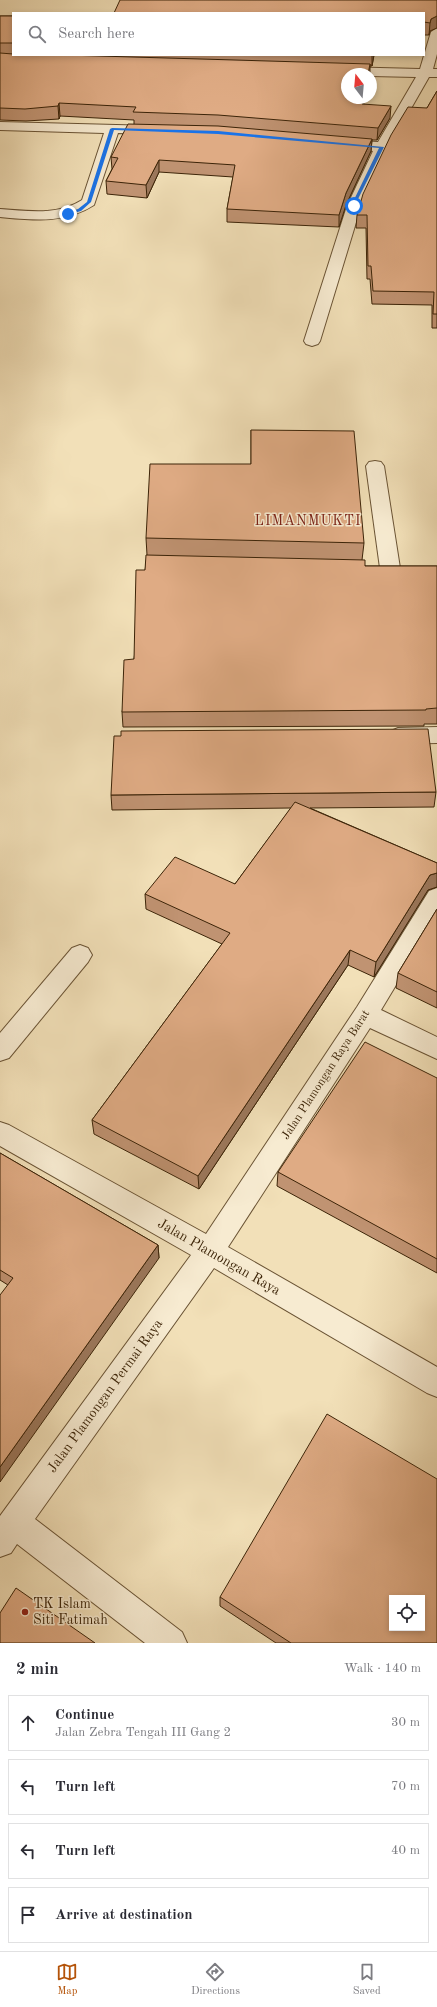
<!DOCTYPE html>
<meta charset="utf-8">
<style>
:root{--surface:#fff;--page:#f2f2f3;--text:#2b2b33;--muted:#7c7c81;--line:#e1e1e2;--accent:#b45309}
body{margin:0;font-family:"Old Standard TT",serif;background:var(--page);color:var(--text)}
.controls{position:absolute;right:12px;bottom:12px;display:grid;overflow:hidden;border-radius:0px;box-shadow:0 2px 6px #0003}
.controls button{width:36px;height:36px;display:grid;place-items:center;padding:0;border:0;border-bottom:1px solid var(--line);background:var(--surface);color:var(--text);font:20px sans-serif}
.compass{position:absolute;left:341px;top:68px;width:36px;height:36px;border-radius:50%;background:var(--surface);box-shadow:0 2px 6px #0003;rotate:344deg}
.stop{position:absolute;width:12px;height:12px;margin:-9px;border:3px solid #1a73e8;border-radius:50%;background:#fff}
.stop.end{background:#1a73e8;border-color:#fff;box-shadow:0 1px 4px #0008}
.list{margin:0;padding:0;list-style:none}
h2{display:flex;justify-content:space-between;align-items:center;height:52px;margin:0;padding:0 16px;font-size:17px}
h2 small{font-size:13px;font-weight:400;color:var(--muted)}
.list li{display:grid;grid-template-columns:26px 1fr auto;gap:12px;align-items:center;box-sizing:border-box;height:56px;margin:0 8px 8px;padding:0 8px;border:1px solid var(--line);border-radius:0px}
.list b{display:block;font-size:15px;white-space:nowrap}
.list p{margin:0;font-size:13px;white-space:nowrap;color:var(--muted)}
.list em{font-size:13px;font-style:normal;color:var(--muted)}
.icon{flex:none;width:22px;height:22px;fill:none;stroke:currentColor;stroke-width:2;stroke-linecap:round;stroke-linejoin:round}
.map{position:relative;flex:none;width:437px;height:1643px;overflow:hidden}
.search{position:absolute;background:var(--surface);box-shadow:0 2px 6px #0003;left:12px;right:12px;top:12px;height:44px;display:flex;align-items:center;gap:10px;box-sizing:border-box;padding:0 14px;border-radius:0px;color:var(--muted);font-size:15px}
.sheet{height:308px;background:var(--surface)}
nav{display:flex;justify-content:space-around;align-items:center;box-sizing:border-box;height:56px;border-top:1px solid var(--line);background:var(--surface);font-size:11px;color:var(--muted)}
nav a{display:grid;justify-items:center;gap:2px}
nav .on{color:var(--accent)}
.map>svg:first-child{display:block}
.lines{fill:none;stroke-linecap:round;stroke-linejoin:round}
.minor-casing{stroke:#6a5334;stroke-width:2}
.minor{fill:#f7ebd1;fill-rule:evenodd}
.wall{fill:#c09372;stroke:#3c2408}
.shaded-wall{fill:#9c785c;stroke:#3c2408}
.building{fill:#dfab84;stroke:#3c2408;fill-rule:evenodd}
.route{fill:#1a73e8}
.poi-dot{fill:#8f2418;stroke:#f7ebd1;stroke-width:1.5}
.labels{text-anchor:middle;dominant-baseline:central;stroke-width:3;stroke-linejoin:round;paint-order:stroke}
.street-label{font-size:12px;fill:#3c2408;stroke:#f7ebd1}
.quarter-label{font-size:14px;letter-spacing:1px;fill:#7a1f14;stroke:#f7ebd1}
.near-street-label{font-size:14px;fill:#3c2408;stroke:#f7ebd1}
.near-poi-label{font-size:14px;fill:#3c2408;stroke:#f7ebd1;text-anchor:start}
</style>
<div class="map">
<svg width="437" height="1643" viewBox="0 0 437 1643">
<rect width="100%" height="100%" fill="#f2e0b8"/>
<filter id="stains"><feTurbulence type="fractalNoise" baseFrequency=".005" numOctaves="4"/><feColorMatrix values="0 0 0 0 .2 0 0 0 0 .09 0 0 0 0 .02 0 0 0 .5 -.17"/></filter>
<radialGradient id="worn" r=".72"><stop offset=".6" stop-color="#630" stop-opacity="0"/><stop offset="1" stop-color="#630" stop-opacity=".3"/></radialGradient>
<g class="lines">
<g class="minor-casing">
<g id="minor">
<path d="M437 28V54L433 69H437V77H429L389 147 361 206 320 341 318 344 312 346 306 344 304 341 347 206 373 151 341 148 336 147 334 144 336 141 341 140 378 142 416 77 371 76V74L339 75 332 71 339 67 420 69 431 32Z"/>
<path d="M0 122 155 126 160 127 162 130 160 133 155 134 118 133 94 205C65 224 33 220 0 217V209C28 211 57 216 82 200L104 133 0 130Z"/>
<path d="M375 461 381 462 384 466 400 568 397 572 390 574 383 572 380 568 366 466 369 462Z"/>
<path d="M437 727V743L398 744 391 741 388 736 391 731 398 728Z"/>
<path d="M437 888V917L381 1010 437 1037V1059L370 1028 228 1247 437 1367V1397L427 1393 214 1268 35 1519 182 1632 187 1643H145L17 1544 11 1553 0 1557V1516L191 1255 0 1146V1122L9 1125 206 1234 357 1007 429 891Z"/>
<path d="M80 945 88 948 92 955 88 962 9 1058 0 1061V1033L72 948Z"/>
</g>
</g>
<use href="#minor" class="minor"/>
</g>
<g class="wall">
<path d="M437 0 430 31 429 35H424V13Z"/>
<path d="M0 16H13V55H374L372 66H370L363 104 390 118 377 140H372L371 151 346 205 339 227 227 222V209L233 177 159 172 147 198 107 194 106 181 112 169 111 157 134 124V120L60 116 59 119 26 121 0 120Z"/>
<path d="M437 91V328H432V305L372 304 370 279H367L366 228H356L357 215 427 108Z"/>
<path d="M251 430 364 543 362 560 365 566H437V724H424V726L123 727 122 712 134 659 147 555 146 538 251 464Z"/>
<path d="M436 792 434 807 310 808 437 863V887L428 890 374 977 348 965 199 1189 94 1134 92 1120 222 944 146 909 145 894 235 884 291 808 112 810 111 795Z"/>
<path d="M437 909V1008L396 988 398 973Z"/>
<path d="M437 1078V1273L277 1186 278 1172Z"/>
<path d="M0 1153 158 1245 159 1258 8 1285 0 1280Z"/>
<path d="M220 1597 437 1643H276L220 1606Z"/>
</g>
<g class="shaded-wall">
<path d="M437 16V28L430 31 429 35 430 23 431 19Z"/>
<path d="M372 55H374L372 66Z"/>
<path d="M370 64V74H368Z"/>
<path d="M363 98H365L361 116 362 104Z"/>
<path d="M59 103 60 116 59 119 58 106Z"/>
<path d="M391 106 390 118 377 140 378 128Z"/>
<path d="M372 139 371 151 346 205 339 227V215L346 193Z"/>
<path d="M159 160V172L147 198 146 185Z"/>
<path d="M437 873V887L428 890 374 977 376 962 430 875Z"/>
<path d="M350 950 348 965 199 1189 198 1176Z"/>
<path d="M158 1245 159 1258 0 1482V1467Z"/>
</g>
<g class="building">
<path d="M120 0H437V16L431 19 430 23 424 22V13H114Z"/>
<rect x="0" y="16" width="13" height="27"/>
<path d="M0 53 13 54V55H65L370 64 368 74H347V98H363L362 104 391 106 378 128 218 115 133 112 136 107 59 103 58 106 25 109 0 108Z"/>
<path d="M437 91V314H433L434 292 373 291 371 266H368L367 215H357L363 194 391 135 408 107 427 108Z"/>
<path d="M128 124 218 126 372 139 346 193 339 215 227 209 235 165 159 160 146 185 106 181 118 158 111 157Z"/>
<path d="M251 430 354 431 364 543 146 538 150 464H251Z"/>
<path d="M146 555 365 560V566H437V708L426 709V710L122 712 124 660 134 659 136 570H145Z"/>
<path d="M428 729 436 792 111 795 114 736H121V731Z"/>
<path d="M295 802 437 863V873L430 875 376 962 350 950 198 1176 92 1120 230 933 145 894 175 857 235 884Z"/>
<path d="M437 909V992L398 973Z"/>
<path d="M365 1042 437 1078V1259L278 1172Z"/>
<path d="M0 1153 158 1245 0 1467V1295L13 1278 0 1270Z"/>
<path d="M327 1414 437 1479V1643H291L220 1597ZM392 1598H422V1628H392Z"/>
<path d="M16 1588 95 1643H0V1613Z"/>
</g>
<path class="route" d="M112 128 218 131 384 147 354 207 351 206 379 148 218 134 114 130 91 202 81 211 66 215V213L78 209 87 202 110 129Z"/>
<circle class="poi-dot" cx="25" cy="1612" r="4"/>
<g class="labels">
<g class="street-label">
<text transform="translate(326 1075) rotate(-57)">Jalan Plamongan Raya Barat</text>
</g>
<g class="quarter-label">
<text x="308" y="521">LIMANMUKTI</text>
</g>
<g class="near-street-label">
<text transform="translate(219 1257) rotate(30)">Jalan Plamongan Raya</text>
<text transform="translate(105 1396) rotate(-54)">Jalan Plamongan Permai Raya</text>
</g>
<g class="near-poi-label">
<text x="33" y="1604">TK Islam<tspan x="33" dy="16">Siti Fatimah</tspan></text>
</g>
</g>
<rect width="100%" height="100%" filter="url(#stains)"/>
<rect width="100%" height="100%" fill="url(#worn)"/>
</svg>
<div class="controls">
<button><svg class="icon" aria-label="locate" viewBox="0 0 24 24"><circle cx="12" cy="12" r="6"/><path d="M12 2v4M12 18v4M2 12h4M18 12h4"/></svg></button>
</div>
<svg class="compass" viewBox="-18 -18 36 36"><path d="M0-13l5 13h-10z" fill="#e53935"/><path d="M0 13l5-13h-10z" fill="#7c7c81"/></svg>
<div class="stop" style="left:354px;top:206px"></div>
<div class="stop end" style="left:68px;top:214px"></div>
<div class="search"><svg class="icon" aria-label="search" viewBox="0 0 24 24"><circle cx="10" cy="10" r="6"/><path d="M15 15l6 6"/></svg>Search here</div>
</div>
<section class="sheet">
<h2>2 min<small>Walk · 140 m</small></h2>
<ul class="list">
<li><svg class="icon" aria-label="ahead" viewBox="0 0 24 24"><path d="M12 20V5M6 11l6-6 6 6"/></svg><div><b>Continue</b><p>Jalan Zebra Tengah III Gang 2</p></div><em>30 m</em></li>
<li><svg class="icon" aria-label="left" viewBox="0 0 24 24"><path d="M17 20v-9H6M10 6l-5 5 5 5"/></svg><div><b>Turn left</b></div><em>70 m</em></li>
<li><svg class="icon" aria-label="left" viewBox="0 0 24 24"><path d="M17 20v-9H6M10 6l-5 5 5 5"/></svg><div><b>Turn left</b></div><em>40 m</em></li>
<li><svg class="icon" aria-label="arrive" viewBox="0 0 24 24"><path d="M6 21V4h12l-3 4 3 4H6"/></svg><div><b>Arrive at destination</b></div></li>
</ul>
</section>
<nav>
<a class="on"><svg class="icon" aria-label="map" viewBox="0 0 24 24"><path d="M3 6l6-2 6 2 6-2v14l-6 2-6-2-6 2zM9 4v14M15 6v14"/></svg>Map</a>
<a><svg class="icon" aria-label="directions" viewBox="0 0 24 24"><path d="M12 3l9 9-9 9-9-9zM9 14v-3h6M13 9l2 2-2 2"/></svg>Directions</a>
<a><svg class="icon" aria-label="saved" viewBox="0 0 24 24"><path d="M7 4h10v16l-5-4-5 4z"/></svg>Saved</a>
</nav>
